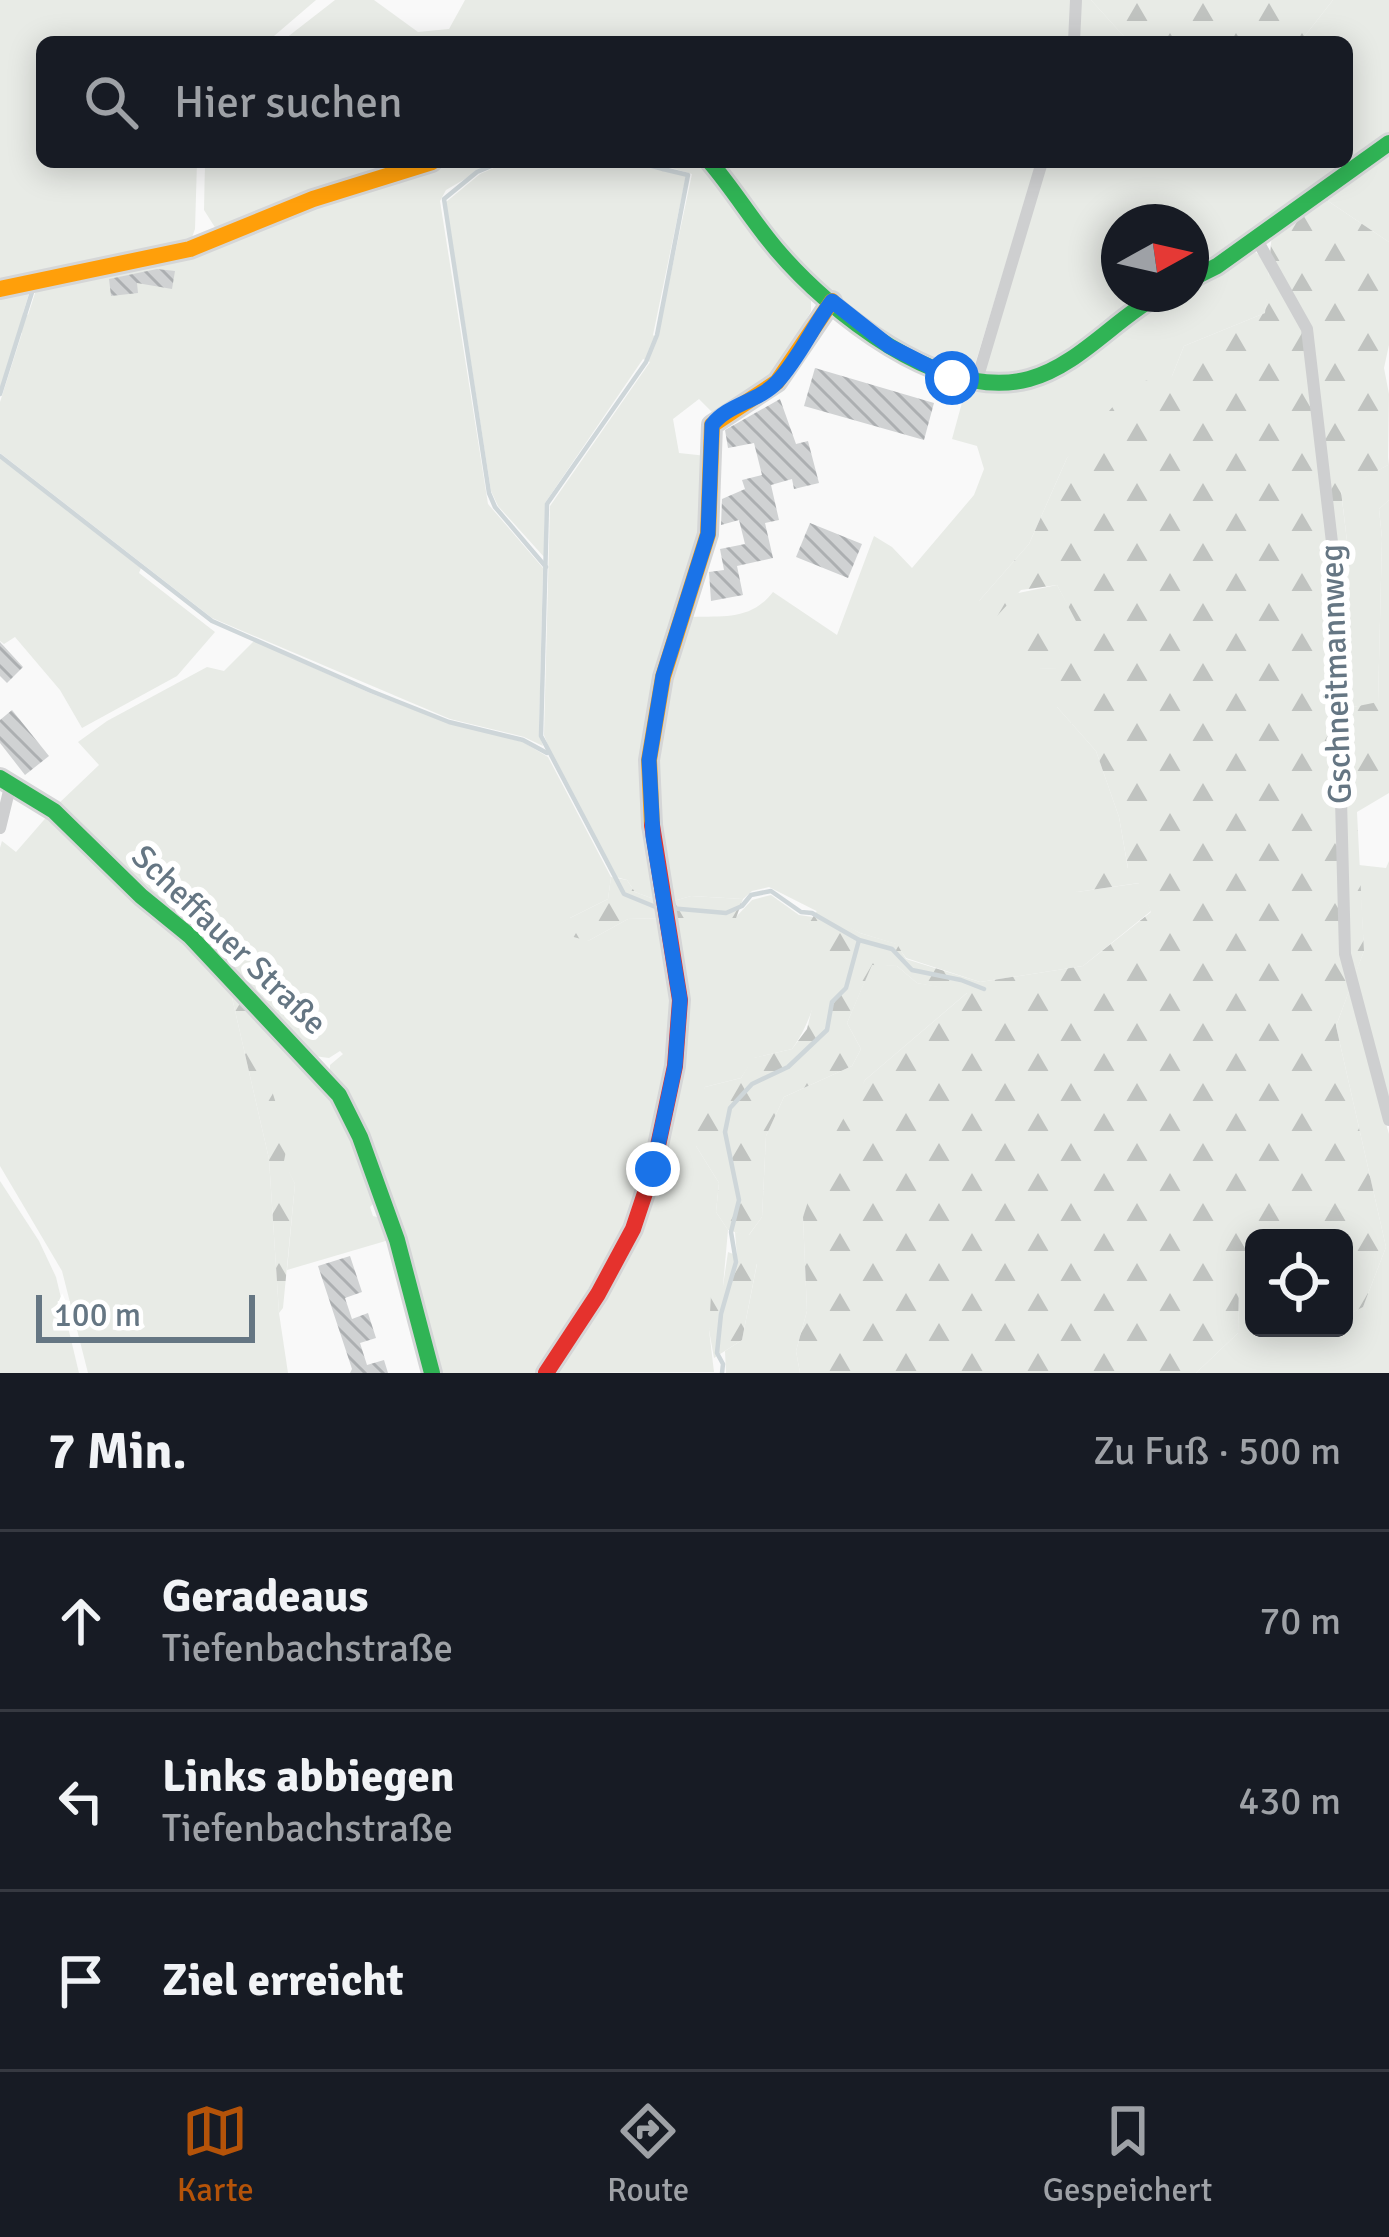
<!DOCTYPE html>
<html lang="de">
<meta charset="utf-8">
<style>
:root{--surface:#171b24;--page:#20242c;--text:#f1f3f6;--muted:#9ea1a6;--line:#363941;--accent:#b45309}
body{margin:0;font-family:Signika,sans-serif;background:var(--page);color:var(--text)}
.controls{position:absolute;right:36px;bottom:36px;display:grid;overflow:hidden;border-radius:18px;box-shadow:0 6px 30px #0003}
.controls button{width:108px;height:108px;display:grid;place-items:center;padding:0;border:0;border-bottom:3px solid var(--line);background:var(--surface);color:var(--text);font:60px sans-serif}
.compass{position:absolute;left:1101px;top:204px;width:108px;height:108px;border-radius:50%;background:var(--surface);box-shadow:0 6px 30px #0003;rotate:82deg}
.scale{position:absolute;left:36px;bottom:30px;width:219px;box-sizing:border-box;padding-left:12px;border:6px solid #657683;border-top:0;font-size:33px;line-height:42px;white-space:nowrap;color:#657683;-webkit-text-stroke:9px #fff;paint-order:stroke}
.stop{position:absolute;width:36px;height:36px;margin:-27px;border:9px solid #1a73e8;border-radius:50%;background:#fff}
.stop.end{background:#1a73e8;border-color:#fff;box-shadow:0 3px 12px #0008}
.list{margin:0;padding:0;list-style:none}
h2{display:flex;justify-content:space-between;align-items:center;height:156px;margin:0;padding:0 48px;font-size:51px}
h2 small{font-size:39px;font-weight:400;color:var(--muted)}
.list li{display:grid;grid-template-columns:78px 1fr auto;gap:36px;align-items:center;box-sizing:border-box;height:180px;padding:0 48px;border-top:3px solid var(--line)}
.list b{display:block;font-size:45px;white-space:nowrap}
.list p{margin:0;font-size:39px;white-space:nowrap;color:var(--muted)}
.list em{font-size:39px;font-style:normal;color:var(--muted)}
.icon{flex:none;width:66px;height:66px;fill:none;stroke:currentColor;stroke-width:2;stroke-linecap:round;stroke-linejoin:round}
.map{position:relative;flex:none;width:1389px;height:1373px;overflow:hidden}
.search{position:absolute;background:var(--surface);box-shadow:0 6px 30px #0003;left:36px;right:36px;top:36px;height:132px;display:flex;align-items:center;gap:30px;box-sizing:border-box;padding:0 42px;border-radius:18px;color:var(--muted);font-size:45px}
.sheet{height:696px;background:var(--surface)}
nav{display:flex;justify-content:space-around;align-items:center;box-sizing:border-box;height:168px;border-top:3px solid var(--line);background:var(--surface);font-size:33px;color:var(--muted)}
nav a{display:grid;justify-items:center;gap:6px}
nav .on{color:var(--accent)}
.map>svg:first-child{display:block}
.green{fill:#e8ebe6}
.forest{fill:url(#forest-firs)}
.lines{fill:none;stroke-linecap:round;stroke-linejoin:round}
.stream{stroke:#ced6d9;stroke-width:4.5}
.building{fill:url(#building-back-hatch)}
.fast-casing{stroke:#d5d6d7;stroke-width:22}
.slow-casing{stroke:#d5d6d7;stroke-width:22}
.jam-casing{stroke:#d5d6d7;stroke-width:22}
.street{stroke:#cecfd0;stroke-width:12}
.fast{stroke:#30b455;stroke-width:16}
.slow{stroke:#ff9f0a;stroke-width:16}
.jam{stroke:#e5322d;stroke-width:16}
.route{stroke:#1a73e8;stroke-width:15}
.labels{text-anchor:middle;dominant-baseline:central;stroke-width:12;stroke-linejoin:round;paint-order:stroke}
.street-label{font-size:33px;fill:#657683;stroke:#fff}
</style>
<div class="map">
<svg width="1389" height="1373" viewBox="0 0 1389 1373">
<defs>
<pattern id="forest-firs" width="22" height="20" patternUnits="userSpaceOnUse" patternTransform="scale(3)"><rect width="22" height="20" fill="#e8ebe6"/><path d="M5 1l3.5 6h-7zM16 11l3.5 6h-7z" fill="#c0c3c0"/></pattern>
<pattern id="building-back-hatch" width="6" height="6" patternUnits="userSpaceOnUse" patternTransform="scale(3)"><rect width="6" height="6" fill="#d0d2d3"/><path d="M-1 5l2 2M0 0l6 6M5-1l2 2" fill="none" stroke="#acafb1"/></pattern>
</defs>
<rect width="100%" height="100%" fill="#f9f9f9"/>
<g class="green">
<path d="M0 0H316L267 42H42V162H197L195 229 190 243 0 284Z"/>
<path d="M335 0H374L418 32 449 29 465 0H1071V42H281Z"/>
<path d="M1080 0H1091L1129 42H1079Z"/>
<path d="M1333 0H1389V136L1191 273V222H1119V294H1148L1043 368 987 378 985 370 1047 162H1347V42H1300Z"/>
<path d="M1389 152V242L1322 197Z"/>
<path d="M205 162H422L228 229H216L204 210Z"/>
<path d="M445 162H494L446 190 440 201 488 504 543 568 539 733 543 746 524 737 450 719 212 618 0 453V402L22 333 18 331 0 389V293L32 284 23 313 28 315 38 284 285 214Z"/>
<path d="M507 162H630L686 176 653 335 657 339 692 174 668 167 669 162H702L811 296V311L775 377 713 413 699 399 673 419 679 453 707 456 701 540 651 713 662 902 635 892 627 880 616 877 552 756 544 735 550 506 650 362 643 359 545 503 544 557 498 506 491 491 446 202 480 174Z"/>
<path d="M717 162H1037L973 371C949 374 934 362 913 350 821 298 777 248 717 162Z"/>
<path d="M1255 252C1276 264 1267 292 1265 313L1184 346 1172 376 1067 458 1029 544 979 601 1057 585 1078 623 1020 667 1057 669V707L1096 751 1119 817 1128 869H1069L1077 892 1140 883 1151 911 1083 966 980 982 906 958 896 944 860 933 769 887 752 891 743 899 691 896 670 902 653 796 658 720 685 624 692 617C726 616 751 620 773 592L837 635 874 536 892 547 912 568 974 495 984 469 977 446 952 439 966 388C998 392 1028 390 1057 374 1103 350 1135 294 1191 294V284Z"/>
<path d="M0 457 141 568 139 573 215 632 177 676 82 728 60 690 15 637 4 644 0 641Z"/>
<path d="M1389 457V500L1379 509 1382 538 1378 703 1352 707 1348 550 1341 490 1388 465Z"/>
<path d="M254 641 370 693 449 723 523 742 548 757 611 877 608 899 570 918 588 941 628 919 665 918 676 1034 646 1180 626 1237 542 1373H438L330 1073V1065L343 1054 340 1051 329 1058 314 1056 56 806 99 765 78 742 107 721 207 667 224 671Z"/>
<path d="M50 813 228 980 269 1159 279 1313 288 1373H88L62 1271 0 1166V848L2 841 16 852Z"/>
<path d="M1389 861V1105L1354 977 1364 951 1359 865 1386 868Z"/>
<path d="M771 895 799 915 813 917 806 930 834 956C817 987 813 1021 792 1049L754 1058 741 1078 705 1087 696 1146 719 1183 716 1212 728 1230 723 1286 709 1330 714 1372 550 1373 633 1240 678 1070 673 918H735L752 900Z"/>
<path d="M872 964 897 966 917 983 968 992 865 1080 803 1217 807 1311 796 1351 800 1373H726L725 1351 742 1340 757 1264 737 1256 735 1232 749 1235 762 1217 766 1136 784 1097 852 1066 861 1049 847 1023Z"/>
<path d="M1349 991 1389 1134V1373H1196L1238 1333 1239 1284H1254V1328H1305L1312 1335 1325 1328H1344V1317L1363 1307 1386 1247 1336 1026Z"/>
<path d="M242 997 323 1083 343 1114 376 1201 370 1207 373 1216 381 1218 389 1240 287 1270 295 1184 283 1161Z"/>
<path d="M0 1181 39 1241 56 1277 79 1373H0Z"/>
</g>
<g class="forest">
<path d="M1091 0H1333L1300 42H1129Z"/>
<path d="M1322 197 1389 242V345L1384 368 1389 394 1388 465 1341 491 1348 550 1353 707 1378 702 1382 538 1379 509 1389 500V793L1357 812 1364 951 1336 1026 1386 1247 1363 1307 1344 1317V1238H1254V1284H1239L1238 1333 1196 1373H800L796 1351 807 1311 803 1217 823 1155 865 1080 967 993 917 983 897 966 872 965 847 1023 861 1049 852 1066 784 1097 766 1136 762 1217 748 1236 728 1230 716 1212 719 1183 696 1146 695 1113 705 1087 741 1078 753 1058 792 1049 807 1029 818 984 833 956 805 930 818 909 860 933 897 944 906 959 980 982 1083 966 1151 912 1139 883 1077 892 1063 884 1068 869 1128 868 1119 817 1096 751 1057 707V669L1020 668 1013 639 1077 623 1057 585 1021 590 996 617 979 601 1029 544 1067 458 1134 383 1172 376 1184 346 1265 313 1272 232Z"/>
<path d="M611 877 627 880 635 892 662 902 665 918 628 919 588 941 563 934 570 918 608 899Z"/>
<path d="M691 896 743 899 736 918H673L670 902Z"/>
<path d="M228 980 242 997 288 1141 284 1161 295 1184 283 1308 279 1313 269 1159Z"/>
<path d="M728 1252 757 1263 742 1340 714 1358 709 1330 711 1295 723 1286Z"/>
</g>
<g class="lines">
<g class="stream">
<path d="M501 162 477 172 444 199 489 493 495 507 546 567"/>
<path d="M638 162 663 169"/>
<path d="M0 394 33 289"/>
<path d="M0 456 212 621 371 691 449 722 523 740 547 753"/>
<path d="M658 908 624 894 541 736 547 504 646 362 657 335 688 175 663 169 665 162"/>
<path d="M669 908 726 913 742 906 751 895 771 891 801 912 812 913 859 940 892 949 912 970 961 980 984 989"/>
<path d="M722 1373 723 1364 717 1353 721 1314 736 1262 731 1232 739 1200 725 1132 730 1108 752 1084 788 1067 827 1030 832 1002 846 988 859 940"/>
</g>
</g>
<g class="building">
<path d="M157 269 175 271 172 289 137 283 138 293 111 296 109 279Z"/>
<path d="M815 368 934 403 924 440 804 406Z"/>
<path d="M780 399 796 444 808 441 819 483 794 489 792 479 771 485 779 520 765 523 773 558 737 566 743 595 711 601 709 572 724 570 720 549 745 544 739 520 721 525 722 499 745 489 742 480 762 475 754 443 728 448 725 430Z"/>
<path d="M810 523 862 544 848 578 796 557Z"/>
<path d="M0 642 23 667 7 683 0 676Z"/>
<path d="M12 710 49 756 25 775 0 743V720Z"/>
<path d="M350 1256 362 1292 345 1298 352 1319 368 1313 376 1338 360 1343 367 1365 384 1360 388 1373H350L352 1369 318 1266Z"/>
</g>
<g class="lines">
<g class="fast-casing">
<g id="fast">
<path d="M710 162C734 190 753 222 777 250 830 312 941 402 1029 379 1078 366 1116 318 1160 294"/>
<path d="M1191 279 1217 266 1389 143"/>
<path d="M0 778 54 811 141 896 190 936 339 1095 360 1137 397 1240 432 1373"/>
</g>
</g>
<g class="slow-casing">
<g id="slow">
<path d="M0 289 190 249 313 199 432 162"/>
<path d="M652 825 649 760 663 677 708 534 712 425 777 382 832 301"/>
</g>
</g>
<g class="jam-casing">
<path id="jam" d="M546 1373 598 1294 633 1229 653 1169 675 1066 680 1000 652 825"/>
</g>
<g class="street">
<path d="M1074 42 1076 0"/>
<path d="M1256 238 1307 329 1335 568 1345 954 1389 1120"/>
<path d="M976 383 1042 162"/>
<path d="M0 828 10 787"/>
</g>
<use href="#fast" class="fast"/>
<use href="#slow" class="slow"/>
<use href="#jam" class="jam"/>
</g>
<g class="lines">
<path class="route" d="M653 1169 675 1066 680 1000 653 836 649 760 663 676 708 534 712 425C728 404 758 402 777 382 798 360 813 326 832 301L889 346 952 378"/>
</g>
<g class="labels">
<g class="street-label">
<text transform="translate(1336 674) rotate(-92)">Gschneitmannweg</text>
<text transform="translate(229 940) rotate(44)">Scheffauer Straße</text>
</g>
</g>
</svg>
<div class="controls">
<button><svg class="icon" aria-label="locate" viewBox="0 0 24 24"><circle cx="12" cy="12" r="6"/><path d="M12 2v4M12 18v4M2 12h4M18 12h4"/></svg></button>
</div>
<svg class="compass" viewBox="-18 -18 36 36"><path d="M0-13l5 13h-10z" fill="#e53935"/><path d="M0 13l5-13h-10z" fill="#9ea1a6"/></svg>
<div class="scale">100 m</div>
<div class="stop" style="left:952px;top:378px"></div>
<div class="stop end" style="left:653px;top:1169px"></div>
<div class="search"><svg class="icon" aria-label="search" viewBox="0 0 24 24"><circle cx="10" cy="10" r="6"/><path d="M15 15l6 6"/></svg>Hier suchen</div>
</div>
<section class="sheet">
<h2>7 Min.<small>Zu Fuß · 500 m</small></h2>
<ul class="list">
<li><svg class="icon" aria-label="ahead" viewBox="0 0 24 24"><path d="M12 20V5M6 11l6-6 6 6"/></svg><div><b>Geradeaus</b><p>Tiefenbachstraße</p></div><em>70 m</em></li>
<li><svg class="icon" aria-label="left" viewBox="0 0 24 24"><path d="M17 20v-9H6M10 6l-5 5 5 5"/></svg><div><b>Links abbiegen</b><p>Tiefenbachstraße</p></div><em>430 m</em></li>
<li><svg class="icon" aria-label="arrive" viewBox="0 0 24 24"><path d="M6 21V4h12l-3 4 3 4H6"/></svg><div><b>Ziel erreicht</b></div></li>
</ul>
</section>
<nav>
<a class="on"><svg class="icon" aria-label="map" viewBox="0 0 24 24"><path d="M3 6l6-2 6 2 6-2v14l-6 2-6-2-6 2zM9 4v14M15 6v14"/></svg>Karte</a>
<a><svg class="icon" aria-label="directions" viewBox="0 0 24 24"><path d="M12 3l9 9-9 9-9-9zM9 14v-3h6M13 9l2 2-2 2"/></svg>Route</a>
<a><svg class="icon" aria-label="saved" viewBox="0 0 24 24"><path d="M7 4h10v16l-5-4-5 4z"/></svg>Gespeichert</a>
</nav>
